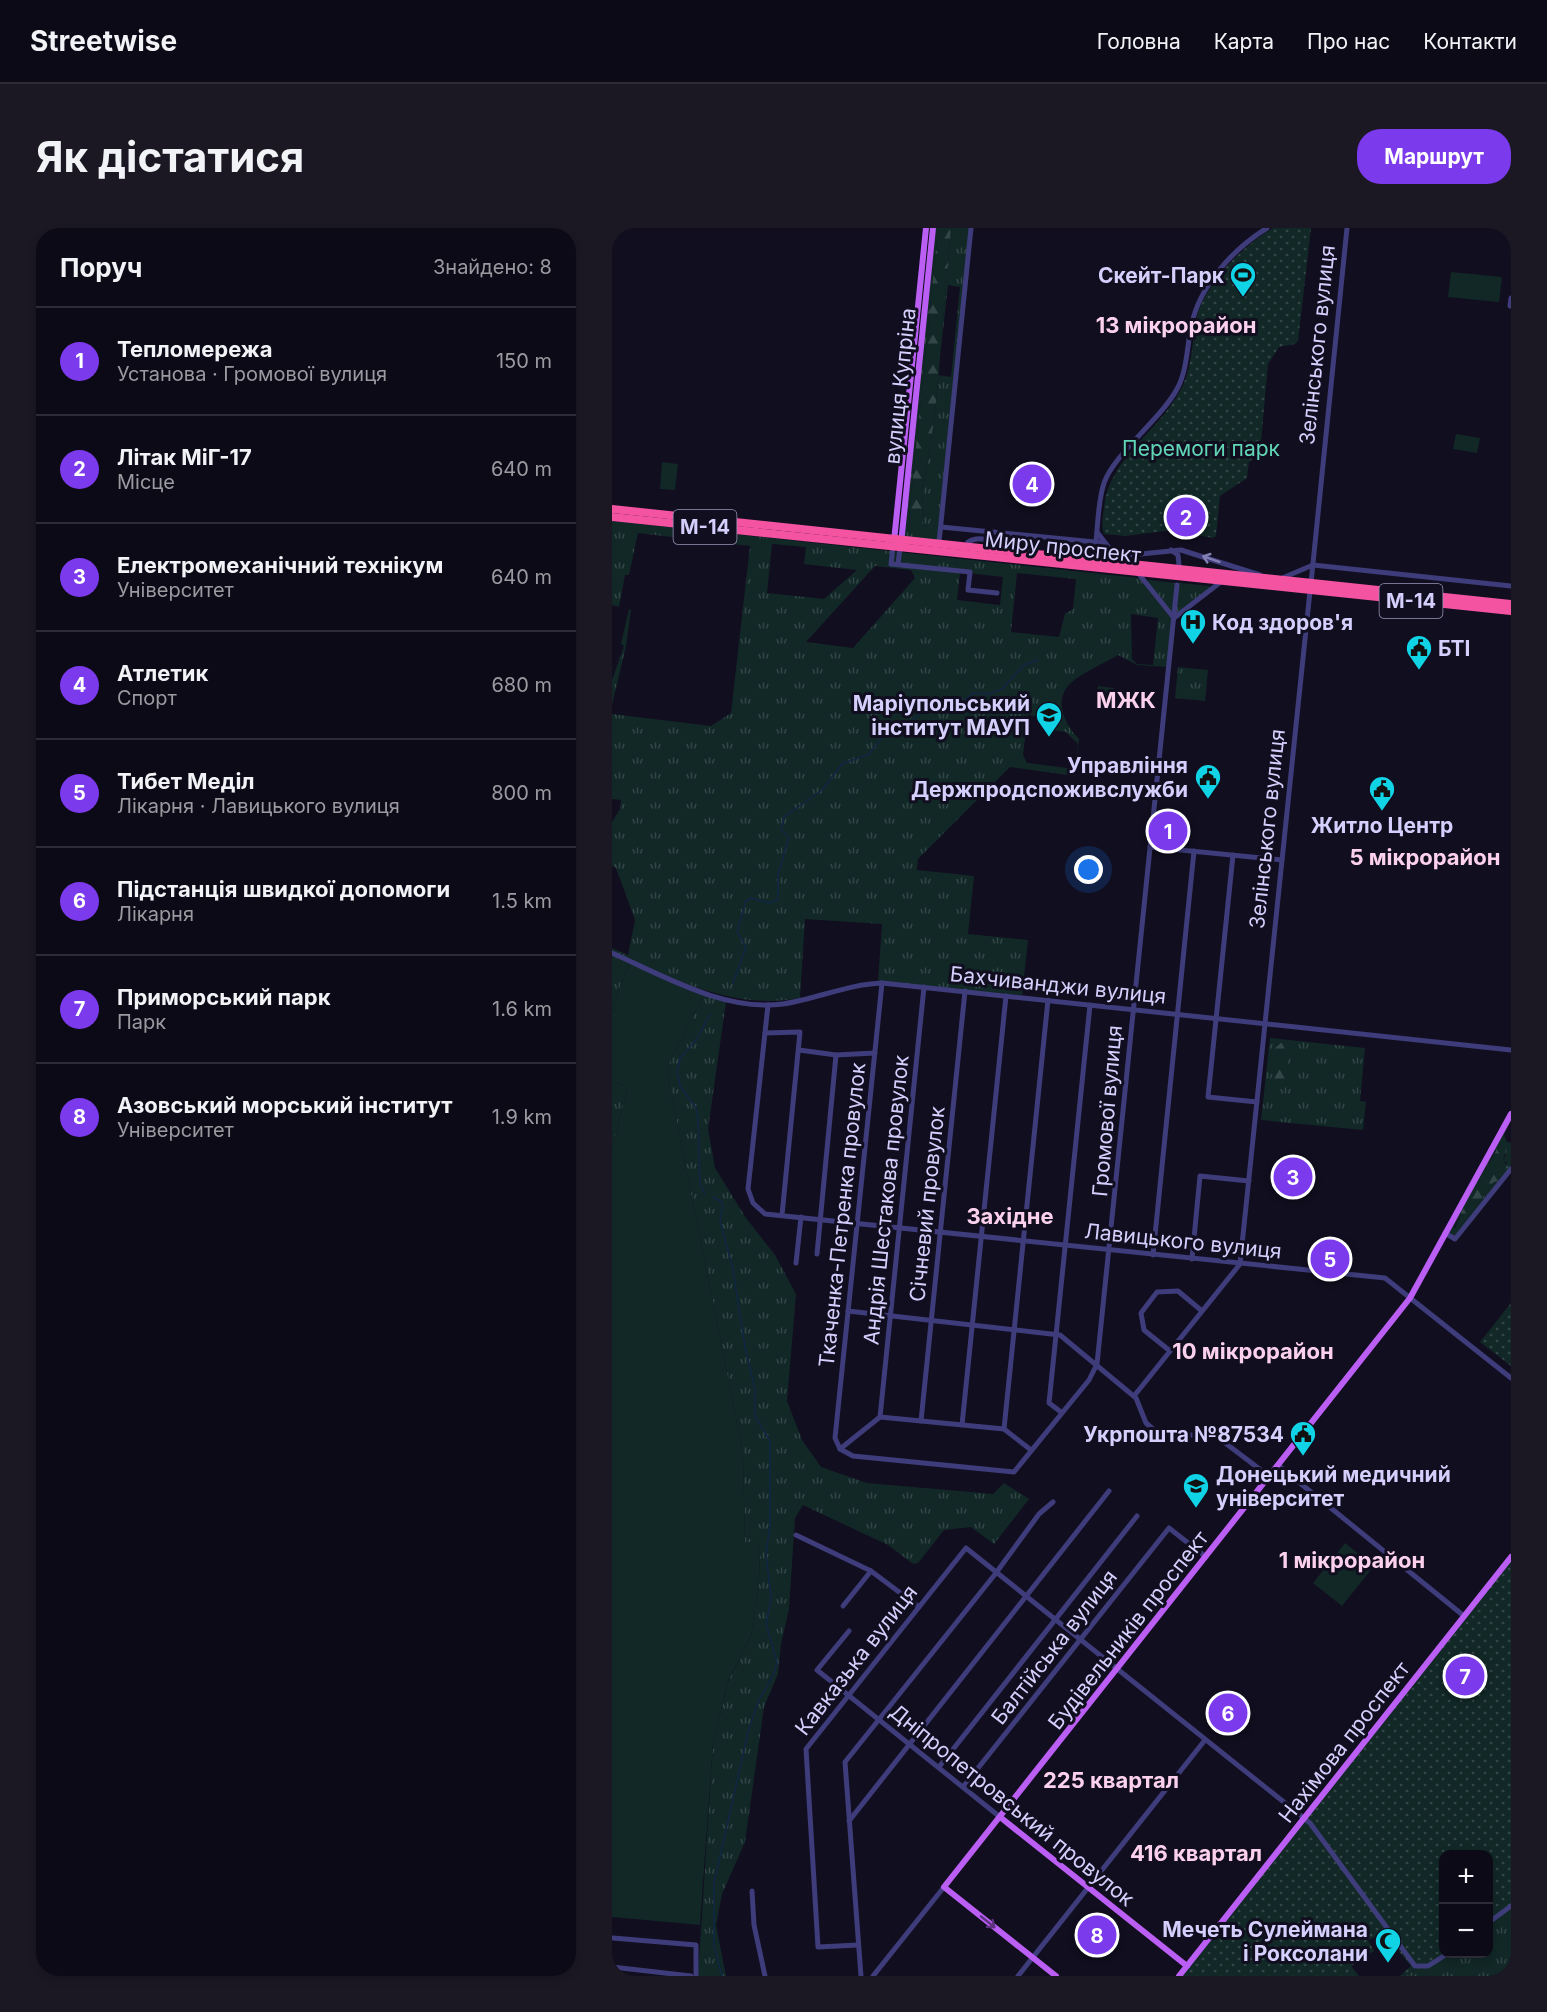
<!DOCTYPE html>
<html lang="uk">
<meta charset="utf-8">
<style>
:root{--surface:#0d0a17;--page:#1b1824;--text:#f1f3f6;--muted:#9a9aa1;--line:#2d2b36;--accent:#7c3aed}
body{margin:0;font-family:Inter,sans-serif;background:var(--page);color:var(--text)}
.controls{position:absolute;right:18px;bottom:18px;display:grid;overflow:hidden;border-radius:12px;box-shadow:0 3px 9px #0003}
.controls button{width:54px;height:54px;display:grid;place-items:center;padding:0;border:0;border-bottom:2px solid var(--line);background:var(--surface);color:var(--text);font:30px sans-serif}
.you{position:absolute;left:477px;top:642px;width:21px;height:21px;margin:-15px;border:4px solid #fff;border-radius:50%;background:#1a73e8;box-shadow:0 0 0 9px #1a73e833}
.badge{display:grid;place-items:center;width:39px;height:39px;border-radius:50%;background:var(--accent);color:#fff;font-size:20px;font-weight:700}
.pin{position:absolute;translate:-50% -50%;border:3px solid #fff;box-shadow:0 2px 6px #0006}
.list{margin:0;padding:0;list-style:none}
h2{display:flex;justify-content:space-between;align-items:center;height:78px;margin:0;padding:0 24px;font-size:26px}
h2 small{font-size:20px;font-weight:400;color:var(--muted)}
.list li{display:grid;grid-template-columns:39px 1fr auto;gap:18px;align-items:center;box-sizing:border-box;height:108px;padding:0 24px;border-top:2px solid var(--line)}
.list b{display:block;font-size:22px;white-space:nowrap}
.list p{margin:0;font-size:20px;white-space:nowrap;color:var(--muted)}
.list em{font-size:20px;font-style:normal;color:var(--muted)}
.map{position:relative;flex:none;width:899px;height:1748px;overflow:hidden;border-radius:24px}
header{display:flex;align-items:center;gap:36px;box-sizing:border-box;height:84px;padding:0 30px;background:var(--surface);border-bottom:2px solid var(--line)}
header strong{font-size:28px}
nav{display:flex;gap:33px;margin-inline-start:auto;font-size:21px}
.intro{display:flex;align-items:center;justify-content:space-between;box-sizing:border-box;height:144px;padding:0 36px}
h1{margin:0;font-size:42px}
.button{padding:15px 27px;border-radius:24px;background:var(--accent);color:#fff;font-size:21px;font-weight:700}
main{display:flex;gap:36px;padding:0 36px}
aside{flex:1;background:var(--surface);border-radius:24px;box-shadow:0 3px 9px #0003}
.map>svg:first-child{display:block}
.grass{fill:url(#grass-tufts);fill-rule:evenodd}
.forest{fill:url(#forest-firs)}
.park{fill:url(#park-dots)}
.garden{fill:#112827}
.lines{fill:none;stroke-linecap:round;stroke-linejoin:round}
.stream{stroke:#112644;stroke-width:1.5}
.minor{stroke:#3e3c7a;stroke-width:5}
.major{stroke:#ba5ef4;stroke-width:6}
.highway{stroke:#f353a1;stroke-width:8}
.oneway{stroke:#827eb4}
.oneway2{stroke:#5d327f}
.labels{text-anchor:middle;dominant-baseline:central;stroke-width:6;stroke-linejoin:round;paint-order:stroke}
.shield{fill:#110e1f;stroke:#9a95ba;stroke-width:1.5}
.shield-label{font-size:20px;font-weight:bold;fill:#d4cffc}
.poi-label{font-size:21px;font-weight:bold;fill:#d4cffc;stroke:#110e1f;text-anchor:end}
.street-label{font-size:21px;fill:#d4cffc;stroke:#110e1f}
.park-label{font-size:21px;fill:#61d6b7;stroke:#110e1f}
.neighbourhood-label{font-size:22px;font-weight:bold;fill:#fcd1ed;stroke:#110e1f}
</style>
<header>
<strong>Streetwise</strong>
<nav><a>Головна</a><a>Карта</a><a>Про нас</a><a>Контакти</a></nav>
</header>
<div class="intro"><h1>Як дістатися</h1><a class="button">Маршрут</a></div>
<main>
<aside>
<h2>Поруч<small>Знайдено: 8</small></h2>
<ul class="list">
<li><span class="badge">1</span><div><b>Тепломережа</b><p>Установа · Громової вулиця</p></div><em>150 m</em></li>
<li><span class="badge">2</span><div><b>Літак МіГ-17</b><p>Місце</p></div><em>640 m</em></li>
<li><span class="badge">3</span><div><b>Електромеханічний технікум</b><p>Університет</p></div><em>640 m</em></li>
<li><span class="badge">4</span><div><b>Атлетик</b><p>Спорт</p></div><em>680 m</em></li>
<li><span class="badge">5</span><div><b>Тибет Меділ</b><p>Лікарня · Лавицького вулиця</p></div><em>800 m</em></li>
<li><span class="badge">6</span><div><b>Підстанція швидкої допомоги</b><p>Лікарня</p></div><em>1.5 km</em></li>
<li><span class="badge">7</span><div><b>Приморський парк</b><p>Парк</p></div><em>1.6 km</em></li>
<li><span class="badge">8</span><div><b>Азовський морський інститут</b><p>Університет</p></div><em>1.9 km</em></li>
</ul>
</aside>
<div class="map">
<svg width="899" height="1748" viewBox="0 0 899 1748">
<defs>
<pattern id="grass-tufts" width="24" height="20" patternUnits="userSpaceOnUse" patternTransform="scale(1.5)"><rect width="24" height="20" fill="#112827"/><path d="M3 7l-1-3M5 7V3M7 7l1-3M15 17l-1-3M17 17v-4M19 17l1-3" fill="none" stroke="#334647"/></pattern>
<pattern id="forest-firs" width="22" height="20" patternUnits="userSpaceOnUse" patternTransform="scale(1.5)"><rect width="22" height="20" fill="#112827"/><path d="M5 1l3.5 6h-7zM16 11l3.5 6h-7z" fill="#334647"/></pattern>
<pattern id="park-dots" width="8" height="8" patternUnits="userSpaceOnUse" patternTransform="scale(1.5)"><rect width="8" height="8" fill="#112827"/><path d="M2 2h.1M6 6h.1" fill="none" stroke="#334647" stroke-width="1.8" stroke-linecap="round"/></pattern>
</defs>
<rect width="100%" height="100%" fill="#110e1f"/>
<g class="grass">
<path d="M323 0H326L297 288 312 291 310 268 323 187 339 0H357L325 313 292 309ZM336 57 348 59 339 149 326 147Z"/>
<path d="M0 293 527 350 560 391 555 439 525 437 506 427C493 435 467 446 457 457 441 474 454 498 467 511L463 548 398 539 306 631 305 642 362 648 356 706 416 712 410 767 266 754 270 696 193 691 188 770C119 783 61 750 0 723V720L16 727 23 692 4 640 0 638V594L8 581 9 572 0 571V486L99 498 119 485 138 318 26 305 17 347H13L7 379 0 377ZM160 316 194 319 192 336 245 342 212 371 155 365ZM263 338 299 342 303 350 241 420 194 414ZM348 344 391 349 388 377 345 372ZM405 345 464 351 461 381 453 386 447 409 399 404ZM519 386 546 390 541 437 525 436 520 431ZM416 487 441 490 440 502 454 504 466 516 463 541 415 535 411 527Z"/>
<path d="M536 352 564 355 561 385 535 353Z"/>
<path d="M567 355 597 358 599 360 564 386Z"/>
<path d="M17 381 19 382 14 418 0 477V452L12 418 9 416Z"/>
<path d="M566 439 596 442 593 473 563 470Z"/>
<path d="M0 727 17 735 1 777 3 787 0 793Z"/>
<path d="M92 766 114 774 96 901 103 940 134 990 163 1027 184 1066 175 1173 190 1212 209 1239 255 1255 381 1266 392 1255 417 1271 382 1316 359 1299 332 1302 306 1335 301 1336 276 1317 191 1277 183 1290 177 1381 169 1416 166 1446 152 1479 133 1614 110 1666 104 1697 114 1748H86L101 1516 116 1454 139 1408 147 1353 148 1315 133 1314 131 1225 54 841Z"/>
<path d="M658 810 753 820 748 873 754 874 751 902 649 892Z"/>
<path d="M0 853 12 858 15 863 0 920Z"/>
<path d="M899 892 892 907 895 914 899 915V939L843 1008 836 1005ZM883 923 894 926 891 933 895 935 886 953 882 954 845 1003 842 999Z"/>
<path d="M899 1678V1748H794C823 1725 842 1726 876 1726L877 1695Z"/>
</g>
<g class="forest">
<path d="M326 0H339L323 187 310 268 312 291 308 299 300 296 297 288Z"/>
<path d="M670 814 674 818 677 847 674 854 667 857 659 851 662 842 659 824Z"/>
<path d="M887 918 894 921 891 933 897 939 886 953 882 954 845 1003H842L854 974Z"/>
</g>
<g class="park">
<path d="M661 0H699L686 113 683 116 667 119 656 136 648 225 637 234 635 250 608 268 604 308 601 310 560 302 513 308 492 306C489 297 491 289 492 279 498 229 545 205 568 163 580 142 580 116 584 93 592 55 630 19 661 0Z"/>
<path d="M899 1075V1138L868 1114Z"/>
<path d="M899 1332V1678L877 1695 876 1626H831V1726L820 1738 804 1740 794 1748H788L799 1738 772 1705 756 1712 762 1723 739 1738 747 1748H567Z"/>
</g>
<g class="garden">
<path d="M839 44 890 49 887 74 836 69Z"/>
<path d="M844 206 868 210 865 225 841 221Z"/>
<path d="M50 234 66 236 63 262 48 261Z"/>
<path d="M486 458 502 460 500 482 483 480Z"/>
<path d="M17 735 92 766 54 841 131 1225 133 1314H148L147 1353 139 1408 116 1453 101 1516 88 1697 0 1689V920L15 864 12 858 0 853V793L3 787 1 777Z"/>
<path d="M733 1315 762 1338 730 1378 701 1355Z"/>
</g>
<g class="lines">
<g class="stream">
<path d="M121 755 134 719 125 704 134 673 139 670 157 675 166 672V647L177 609 169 602 172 589 210 562 230 536 257 526 278 499 298 495 312 482 324 478 334 485 339 484 361 465 377 466 390 461 412 437 426 432"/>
<path d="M93 966 88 956 86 890 84 880 68 858 65 844 68 830 85 811 98 786"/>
<path d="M101 969 111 975 108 993 121 1041 133 1119 143 1161V1188L158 1213V1297L154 1326 159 1370 154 1396 165 1434 162 1446 147 1472 137 1500 102 1655V1718L110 1748"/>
</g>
<g class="minor">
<path d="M898 78 899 70"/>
<path d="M329 299 493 315"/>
<path d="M485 304 504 329"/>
<path d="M484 314C486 295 486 273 492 255 502 226 549 191 565 161 575 143 575 119 579 99 587 58 621 21 655 0"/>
<path d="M281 319 279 336 358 344 356 362 385 365"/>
<path d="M354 321 356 314C367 307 380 312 388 321"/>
<path d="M559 322 566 327 567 337"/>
<path d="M326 324 359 0"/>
<path d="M488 330 569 322 648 347"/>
<path d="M286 336 288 320"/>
<path d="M526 345 562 390"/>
<path d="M668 351 701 337 899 358"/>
<path d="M699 355 735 0"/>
<path d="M562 390 610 353"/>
<path d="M538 619 670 632"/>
<path d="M621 627 596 869 645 874"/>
<path d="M0 725C52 748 113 784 171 776 204 771 237 756 270 755L899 822"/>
<path d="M270 755 223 1210 228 1221 241 1228 402 1244 477 1152 485 1136 565 357"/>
<path d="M156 777 136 961 141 975 153 986 773 1050 899 1150"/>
<path d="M153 805 188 804 170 987"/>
<path d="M187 822 224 827 263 825"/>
<path d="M833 1005 843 1011 899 941"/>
<path d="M205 1026 224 827"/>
<path d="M541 1027 582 623"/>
<path d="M580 1031 588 948 637 953"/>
<path d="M184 1035 189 989"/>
<path d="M236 1083 448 1107 524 1170 534 1195 542 1202 552 1206 604 1208 658 1249"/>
<path d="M558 1123 532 1102 529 1085 545 1064 566 1063 590 1083"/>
<path d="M522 1168 628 1036 698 363"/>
<path d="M449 1184 437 1175 478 777"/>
<path d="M268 1189 312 759"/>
<path d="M309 1193 353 763"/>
<path d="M350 1197 394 768"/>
<path d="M392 1201 436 772"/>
<path d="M228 1221 268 1189 392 1201 419 1222"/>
<path d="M667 1238 852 1388"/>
<path d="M184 1307 259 1343 307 1379"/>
<path d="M231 1378 259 1343"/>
<path d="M237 1403 205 1442 388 1589"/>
<path d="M327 1539 525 1288"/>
<path d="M351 1559 557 1300 594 1329"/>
<path d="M237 1593 497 1263"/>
<path d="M140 1663 142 1697 153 1748"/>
<path d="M876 1695 899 1678"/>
<path d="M1 1710 84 1717V1748"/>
<path d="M246 1717 206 1719 194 1521 354 1320 698 1595 803 1738H816L835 1726"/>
<path d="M0 1739 79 1748"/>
<path d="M249 1748 233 1534 384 1345 427 1286 441 1274"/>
<path d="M261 1748 332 1659"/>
<path d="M406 1748 593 1512"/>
</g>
<g class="major">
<path d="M282 313 314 0"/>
<path d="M289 316 321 0"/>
<path d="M388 1589 575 1738"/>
<path d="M444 1748 332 1659 798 1070 899 886"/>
<path d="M567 1748 899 1329"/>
</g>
<g class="highway">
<path d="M0 281 899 376"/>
<path d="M0 289 899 383"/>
</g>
</g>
<defs><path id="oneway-shaft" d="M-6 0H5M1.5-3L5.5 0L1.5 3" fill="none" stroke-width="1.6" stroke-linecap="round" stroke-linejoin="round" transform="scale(1.5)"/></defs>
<use class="oneway" href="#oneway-shaft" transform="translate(599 331) rotate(-161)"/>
<use class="oneway2" href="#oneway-shaft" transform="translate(376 1694) rotate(39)"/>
<defs>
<g id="stadium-pin" transform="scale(1.35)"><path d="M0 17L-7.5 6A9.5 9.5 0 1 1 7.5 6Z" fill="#10d3e6" stroke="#110e1f"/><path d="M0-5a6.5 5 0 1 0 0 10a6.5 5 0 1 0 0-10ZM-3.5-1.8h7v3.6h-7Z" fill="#111"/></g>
<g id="hospital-pin" transform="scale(1.35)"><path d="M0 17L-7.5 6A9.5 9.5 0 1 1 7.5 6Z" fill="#10d3e6" stroke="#110e1f"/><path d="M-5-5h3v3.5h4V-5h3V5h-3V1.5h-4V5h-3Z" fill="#111"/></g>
<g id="civic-pin" transform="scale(1.35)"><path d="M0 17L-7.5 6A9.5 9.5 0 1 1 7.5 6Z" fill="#10d3e6" stroke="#110e1f"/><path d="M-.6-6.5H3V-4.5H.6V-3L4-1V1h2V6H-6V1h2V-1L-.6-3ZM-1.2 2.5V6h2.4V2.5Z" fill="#111"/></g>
<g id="university-pin" transform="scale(1.35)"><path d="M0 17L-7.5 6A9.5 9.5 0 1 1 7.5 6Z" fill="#10d3e6" stroke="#110e1f"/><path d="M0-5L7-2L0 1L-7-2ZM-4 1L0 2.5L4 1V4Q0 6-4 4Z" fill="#111"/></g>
<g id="mosque-pin" transform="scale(1.35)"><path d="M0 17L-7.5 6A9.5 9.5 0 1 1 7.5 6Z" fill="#10d3e6" stroke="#110e1f"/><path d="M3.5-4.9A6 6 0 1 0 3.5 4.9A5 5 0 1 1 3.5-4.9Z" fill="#111"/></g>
</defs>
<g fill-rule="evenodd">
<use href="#stadium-pin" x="631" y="47"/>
<use href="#hospital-pin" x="581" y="394"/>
<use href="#civic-pin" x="807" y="420"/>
<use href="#university-pin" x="437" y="487"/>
<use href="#civic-pin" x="596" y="549"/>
<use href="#civic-pin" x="770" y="561"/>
<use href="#civic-pin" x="691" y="1206"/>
<use href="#university-pin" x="584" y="1258"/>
<use href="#mosque-pin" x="776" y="1713"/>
</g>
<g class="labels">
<g class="shield">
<rect x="61.5" y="282" width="63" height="34" rx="4.5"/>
<rect x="767.5" y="356" width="63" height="34" rx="4.5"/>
</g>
<g class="shield-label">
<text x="93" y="299">М-14</text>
<text x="799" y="373">М-14</text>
</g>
<g class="poi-label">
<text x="612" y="47">Скейт-Парк</text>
<text x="600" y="394" text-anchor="start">Код здоров'я</text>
<text x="826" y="420" text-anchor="start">БТІ</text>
<text x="418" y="475">Маріупольський<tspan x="418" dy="24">інститут МАУП</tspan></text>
<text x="576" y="537">Управління<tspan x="576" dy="24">Держпродспоживслужби</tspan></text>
<text x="770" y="597" text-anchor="middle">Житло Центр</text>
<text x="672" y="1206">Укрпошта №87534</text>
<text x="604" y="1246" text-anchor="start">Донецький медичний<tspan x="604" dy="24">університет</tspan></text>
<text x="756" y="1701">Мечеть Сулеймана<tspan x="756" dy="24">і Роксолани</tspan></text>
</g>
<g class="street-label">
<text transform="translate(705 117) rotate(-84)">Зелінського вулиця</text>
<text transform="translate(288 158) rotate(-84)">вулиця Купріна</text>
<text transform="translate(451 319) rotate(6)">Миру проспект</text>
<text transform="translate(655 601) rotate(-84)">Зелінського вулиця</text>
<text transform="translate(446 757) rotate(6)">Бахчиванджи вулиця</text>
<text transform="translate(495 883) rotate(-85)">Громової вулиця</text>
<text transform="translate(274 972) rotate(-84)">Андрія Шестакова провулок</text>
<text transform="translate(315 976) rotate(-84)">Січневий провулок</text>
<text transform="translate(230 987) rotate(-84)">Ткаченка-Петренка провулок</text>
<text transform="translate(571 1013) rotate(6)">Лавицького вулиця</text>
<text transform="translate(516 1402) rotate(-52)">Будівельників проспект</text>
<text transform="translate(442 1419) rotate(-52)">Балтійська вулиця</text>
<text transform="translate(244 1432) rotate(-52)">Кавказька вулиця</text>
<text transform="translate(732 1514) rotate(-52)">Нахімова проспект</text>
<text transform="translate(400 1577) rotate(39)">Дніпропетровський провулок</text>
</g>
<g class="park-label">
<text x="589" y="220">Перемоги парк</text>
</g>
<g class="neighbourhood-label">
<text x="564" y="97">13 мікрорайон</text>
<text x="514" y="472">МЖК</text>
<text x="813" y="629">5 мікрорайон</text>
<text x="398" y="988">Західне</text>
<text x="641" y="1123">10 мікрорайон</text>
<text x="740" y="1332">1 мікрорайон</text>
<text x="499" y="1552">225 квартал</text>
<text x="584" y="1625">416 квартал</text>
</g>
</g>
</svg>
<div class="controls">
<button>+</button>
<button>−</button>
</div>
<div class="you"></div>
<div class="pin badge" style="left:556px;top:603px">1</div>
<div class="pin badge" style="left:574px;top:289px">2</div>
<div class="pin badge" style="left:681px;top:949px">3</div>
<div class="pin badge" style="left:420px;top:256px">4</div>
<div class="pin badge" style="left:718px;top:1031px">5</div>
<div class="pin badge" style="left:616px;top:1485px">6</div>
<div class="pin badge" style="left:853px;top:1448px">7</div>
<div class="pin badge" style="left:485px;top:1707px">8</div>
</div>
</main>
